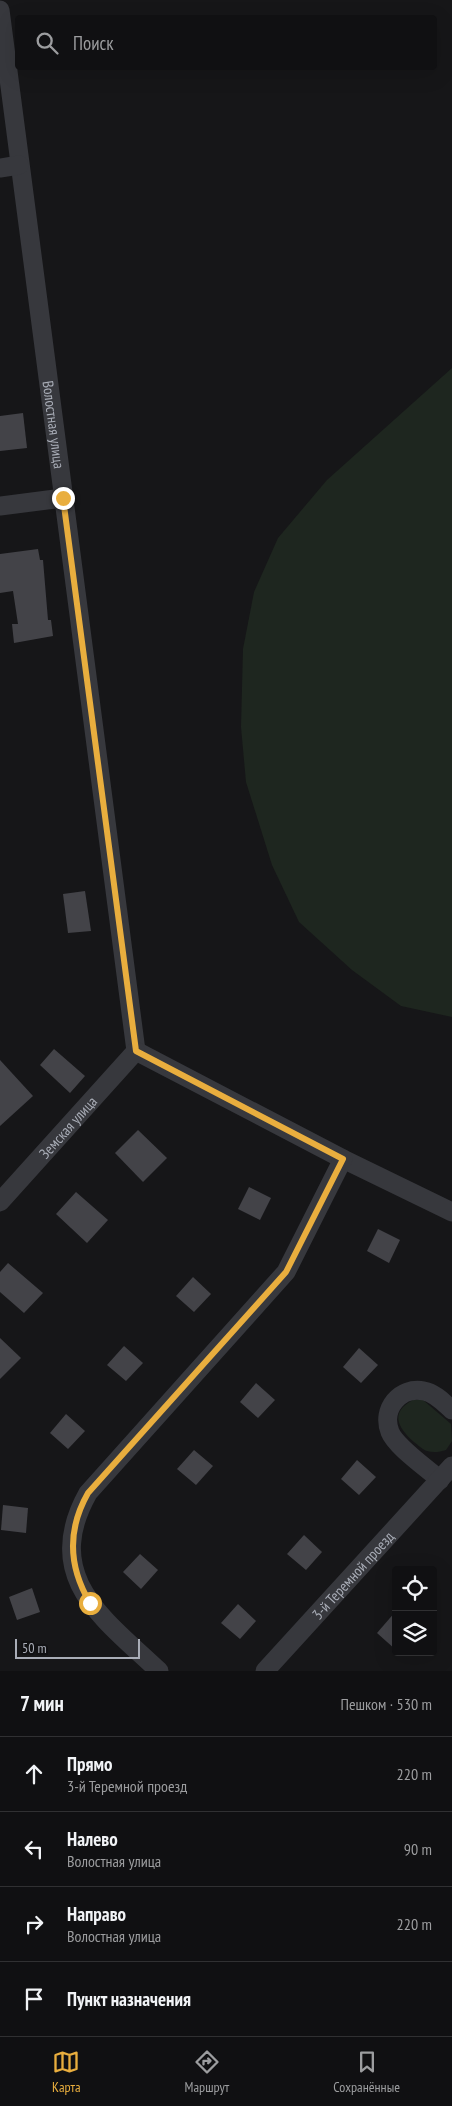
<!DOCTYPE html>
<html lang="ru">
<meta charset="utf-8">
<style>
:root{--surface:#101012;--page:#19191b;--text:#f1f3f6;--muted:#9c9d9f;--line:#303032;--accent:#e9ae3e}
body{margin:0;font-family:"PT Sans Narrow",sans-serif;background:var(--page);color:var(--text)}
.controls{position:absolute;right:15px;bottom:15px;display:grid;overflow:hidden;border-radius:5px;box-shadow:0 5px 20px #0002}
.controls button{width:45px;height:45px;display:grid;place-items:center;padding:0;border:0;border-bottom:1px solid var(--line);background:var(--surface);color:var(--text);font:25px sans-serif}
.scale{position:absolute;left:15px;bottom:12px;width:125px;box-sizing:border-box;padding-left:5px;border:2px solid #a9adb7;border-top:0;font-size:14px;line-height:18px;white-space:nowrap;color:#a9adb7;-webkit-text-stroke:4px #111113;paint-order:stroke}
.stop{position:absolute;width:15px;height:15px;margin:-11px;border:4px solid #e9ae3e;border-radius:50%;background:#fff}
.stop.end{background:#e9ae3e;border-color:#fff;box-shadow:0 1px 5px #0008}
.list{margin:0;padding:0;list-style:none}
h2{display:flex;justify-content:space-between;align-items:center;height:65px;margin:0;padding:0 20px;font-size:21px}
h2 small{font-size:16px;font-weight:400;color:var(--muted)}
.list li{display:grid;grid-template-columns:32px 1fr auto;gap:15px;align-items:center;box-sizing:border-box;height:75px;padding:0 20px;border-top:1px solid var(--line)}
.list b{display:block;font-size:19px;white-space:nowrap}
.list p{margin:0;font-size:16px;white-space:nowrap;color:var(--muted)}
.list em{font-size:16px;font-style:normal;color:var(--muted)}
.icon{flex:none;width:28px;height:28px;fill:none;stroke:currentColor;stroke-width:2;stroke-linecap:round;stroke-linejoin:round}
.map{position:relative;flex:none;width:452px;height:1671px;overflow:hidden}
.search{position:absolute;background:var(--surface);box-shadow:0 5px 20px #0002;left:15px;right:15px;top:15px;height:55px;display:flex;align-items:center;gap:12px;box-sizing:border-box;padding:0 18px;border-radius:5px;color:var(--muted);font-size:19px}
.sheet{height:365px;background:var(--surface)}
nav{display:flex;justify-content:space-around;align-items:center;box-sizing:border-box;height:70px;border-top:1px solid var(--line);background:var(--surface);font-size:14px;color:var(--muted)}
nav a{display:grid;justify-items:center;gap:2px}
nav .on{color:var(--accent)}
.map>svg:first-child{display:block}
.green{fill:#1e261f}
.building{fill:#434348}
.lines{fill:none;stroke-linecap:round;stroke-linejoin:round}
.street{stroke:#37383d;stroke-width:19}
.route{stroke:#e9ae3e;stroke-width:6}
.labels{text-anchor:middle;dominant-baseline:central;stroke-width:4;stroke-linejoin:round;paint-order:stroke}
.street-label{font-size:15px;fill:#a9adb7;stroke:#111113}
</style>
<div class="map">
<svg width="452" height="1671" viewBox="0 0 452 1671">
<rect width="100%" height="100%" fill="#161618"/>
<g class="green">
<path d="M452 368V1017L401 1006 352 970 299 922 272 865 246 782 241 727 243 649 254 592 278 538 327 480Z"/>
<path d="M413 1400H423L451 1424 452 1441 446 1450C440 1452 433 1453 427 1451 423 1450 418 1445 414 1442 397 1427 390 1412 413 1400Z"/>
</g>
<g class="building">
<path d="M23 413 27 448 0 451V416Z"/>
<path d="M38 549 40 560H43L48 620H51L53 636 14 643 12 624H18L13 591 0 593V554Z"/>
<path d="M85 891 91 931 68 933 63 894Z"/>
<path d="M54 1049 85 1076 70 1093 40 1065Z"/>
<path d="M0 1060 33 1096 0 1126Z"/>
<path d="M138 1130 167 1158 143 1182 115 1153Z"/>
<path d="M249 1187 271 1198 260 1220 238 1209Z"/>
<path d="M76 1192 108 1220 87 1243 56 1214Z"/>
<path d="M378 1229 400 1240 389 1263 367 1251Z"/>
<path d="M8 1263 43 1293 24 1313 0 1292V1272Z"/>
<path d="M193 1277 211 1294 194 1312 176 1296Z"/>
<path d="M0 1338 21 1358 0 1379Z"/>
<path d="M124 1346 143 1363 126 1381 107 1365Z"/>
<path d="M359 1348 378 1365 361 1383 343 1367Z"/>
<path d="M256 1383 275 1400 258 1418 240 1402Z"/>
<path d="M66 1414 85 1431 68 1449 50 1433Z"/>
<path d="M194 1450 213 1466 196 1485 177 1469Z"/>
<path d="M357 1460 376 1477 359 1495 341 1479Z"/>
<path d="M3 1505 28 1508 26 1533 1 1530Z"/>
<path d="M304 1535 322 1552 306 1570 287 1554Z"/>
<path d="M140 1554 158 1570 141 1589 123 1572Z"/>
<path d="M32 1588 40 1612 17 1620 9 1597Z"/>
<path d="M238 1604 256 1621 240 1639 221 1623Z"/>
<path d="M396 1611V1650L377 1633Z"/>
</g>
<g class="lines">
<g class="street">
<path id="s1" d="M0 10 136 1051"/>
<path d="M0 168 19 165"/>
<path d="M0 506 63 498"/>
<path d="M136 1051 343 1159 452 1212"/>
<path id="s2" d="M0 1202 136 1051"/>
<path d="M440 1480C427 1468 396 1447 390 1432 381 1409 400 1386 424 1391 435 1393 444 1403 452 1410"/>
<path d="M159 1671C103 1618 41 1577 88 1493L286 1272 343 1159"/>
<path id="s3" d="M265 1671 452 1466"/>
</g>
</g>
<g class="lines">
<path class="route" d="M63 498 136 1051 343 1159 286 1272 88 1493C67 1530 68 1566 90 1603"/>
</g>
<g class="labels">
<g class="street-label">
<text stroke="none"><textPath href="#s1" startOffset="418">Волостная улица</textPath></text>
<text stroke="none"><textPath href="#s2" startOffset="101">Земская улица</textPath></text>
<text stroke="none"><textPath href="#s3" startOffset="130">3-й Теремной проезд</textPath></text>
</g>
</g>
</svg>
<div class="controls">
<button><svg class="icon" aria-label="locate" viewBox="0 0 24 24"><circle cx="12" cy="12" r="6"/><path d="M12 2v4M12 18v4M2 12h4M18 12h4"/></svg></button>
<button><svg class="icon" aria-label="layers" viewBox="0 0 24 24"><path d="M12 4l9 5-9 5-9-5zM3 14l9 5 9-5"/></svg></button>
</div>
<div class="scale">50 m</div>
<div class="stop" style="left:90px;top:1603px"></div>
<div class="stop end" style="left:63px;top:498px"></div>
<div class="search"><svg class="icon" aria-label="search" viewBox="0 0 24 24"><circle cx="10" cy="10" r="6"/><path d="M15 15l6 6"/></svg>Поиск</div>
</div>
<section class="sheet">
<h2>7 мин<small>Пешком · 530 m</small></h2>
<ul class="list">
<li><svg class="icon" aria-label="ahead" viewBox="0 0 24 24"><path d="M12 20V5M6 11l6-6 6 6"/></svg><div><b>Прямо</b><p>3-й Теремной проезд</p></div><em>220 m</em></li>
<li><svg class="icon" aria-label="left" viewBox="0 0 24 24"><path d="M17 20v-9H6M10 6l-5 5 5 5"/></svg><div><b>Налево</b><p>Волостная улица</p></div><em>90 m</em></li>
<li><svg class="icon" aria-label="right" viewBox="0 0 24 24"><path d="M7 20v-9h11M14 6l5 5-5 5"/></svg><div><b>Направо</b><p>Волостная улица</p></div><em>220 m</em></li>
<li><svg class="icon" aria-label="arrive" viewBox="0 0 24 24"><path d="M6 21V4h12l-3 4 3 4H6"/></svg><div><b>Пункт назначения</b></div></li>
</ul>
</section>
<nav>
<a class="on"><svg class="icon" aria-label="map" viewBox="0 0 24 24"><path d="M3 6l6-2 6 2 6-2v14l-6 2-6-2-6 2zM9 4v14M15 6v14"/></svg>Карта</a>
<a><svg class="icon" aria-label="directions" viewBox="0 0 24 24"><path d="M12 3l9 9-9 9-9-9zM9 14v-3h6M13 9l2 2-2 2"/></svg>Маршрут</a>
<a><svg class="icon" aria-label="saved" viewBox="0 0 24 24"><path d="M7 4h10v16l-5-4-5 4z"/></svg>Сохранённые</a>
</nav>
